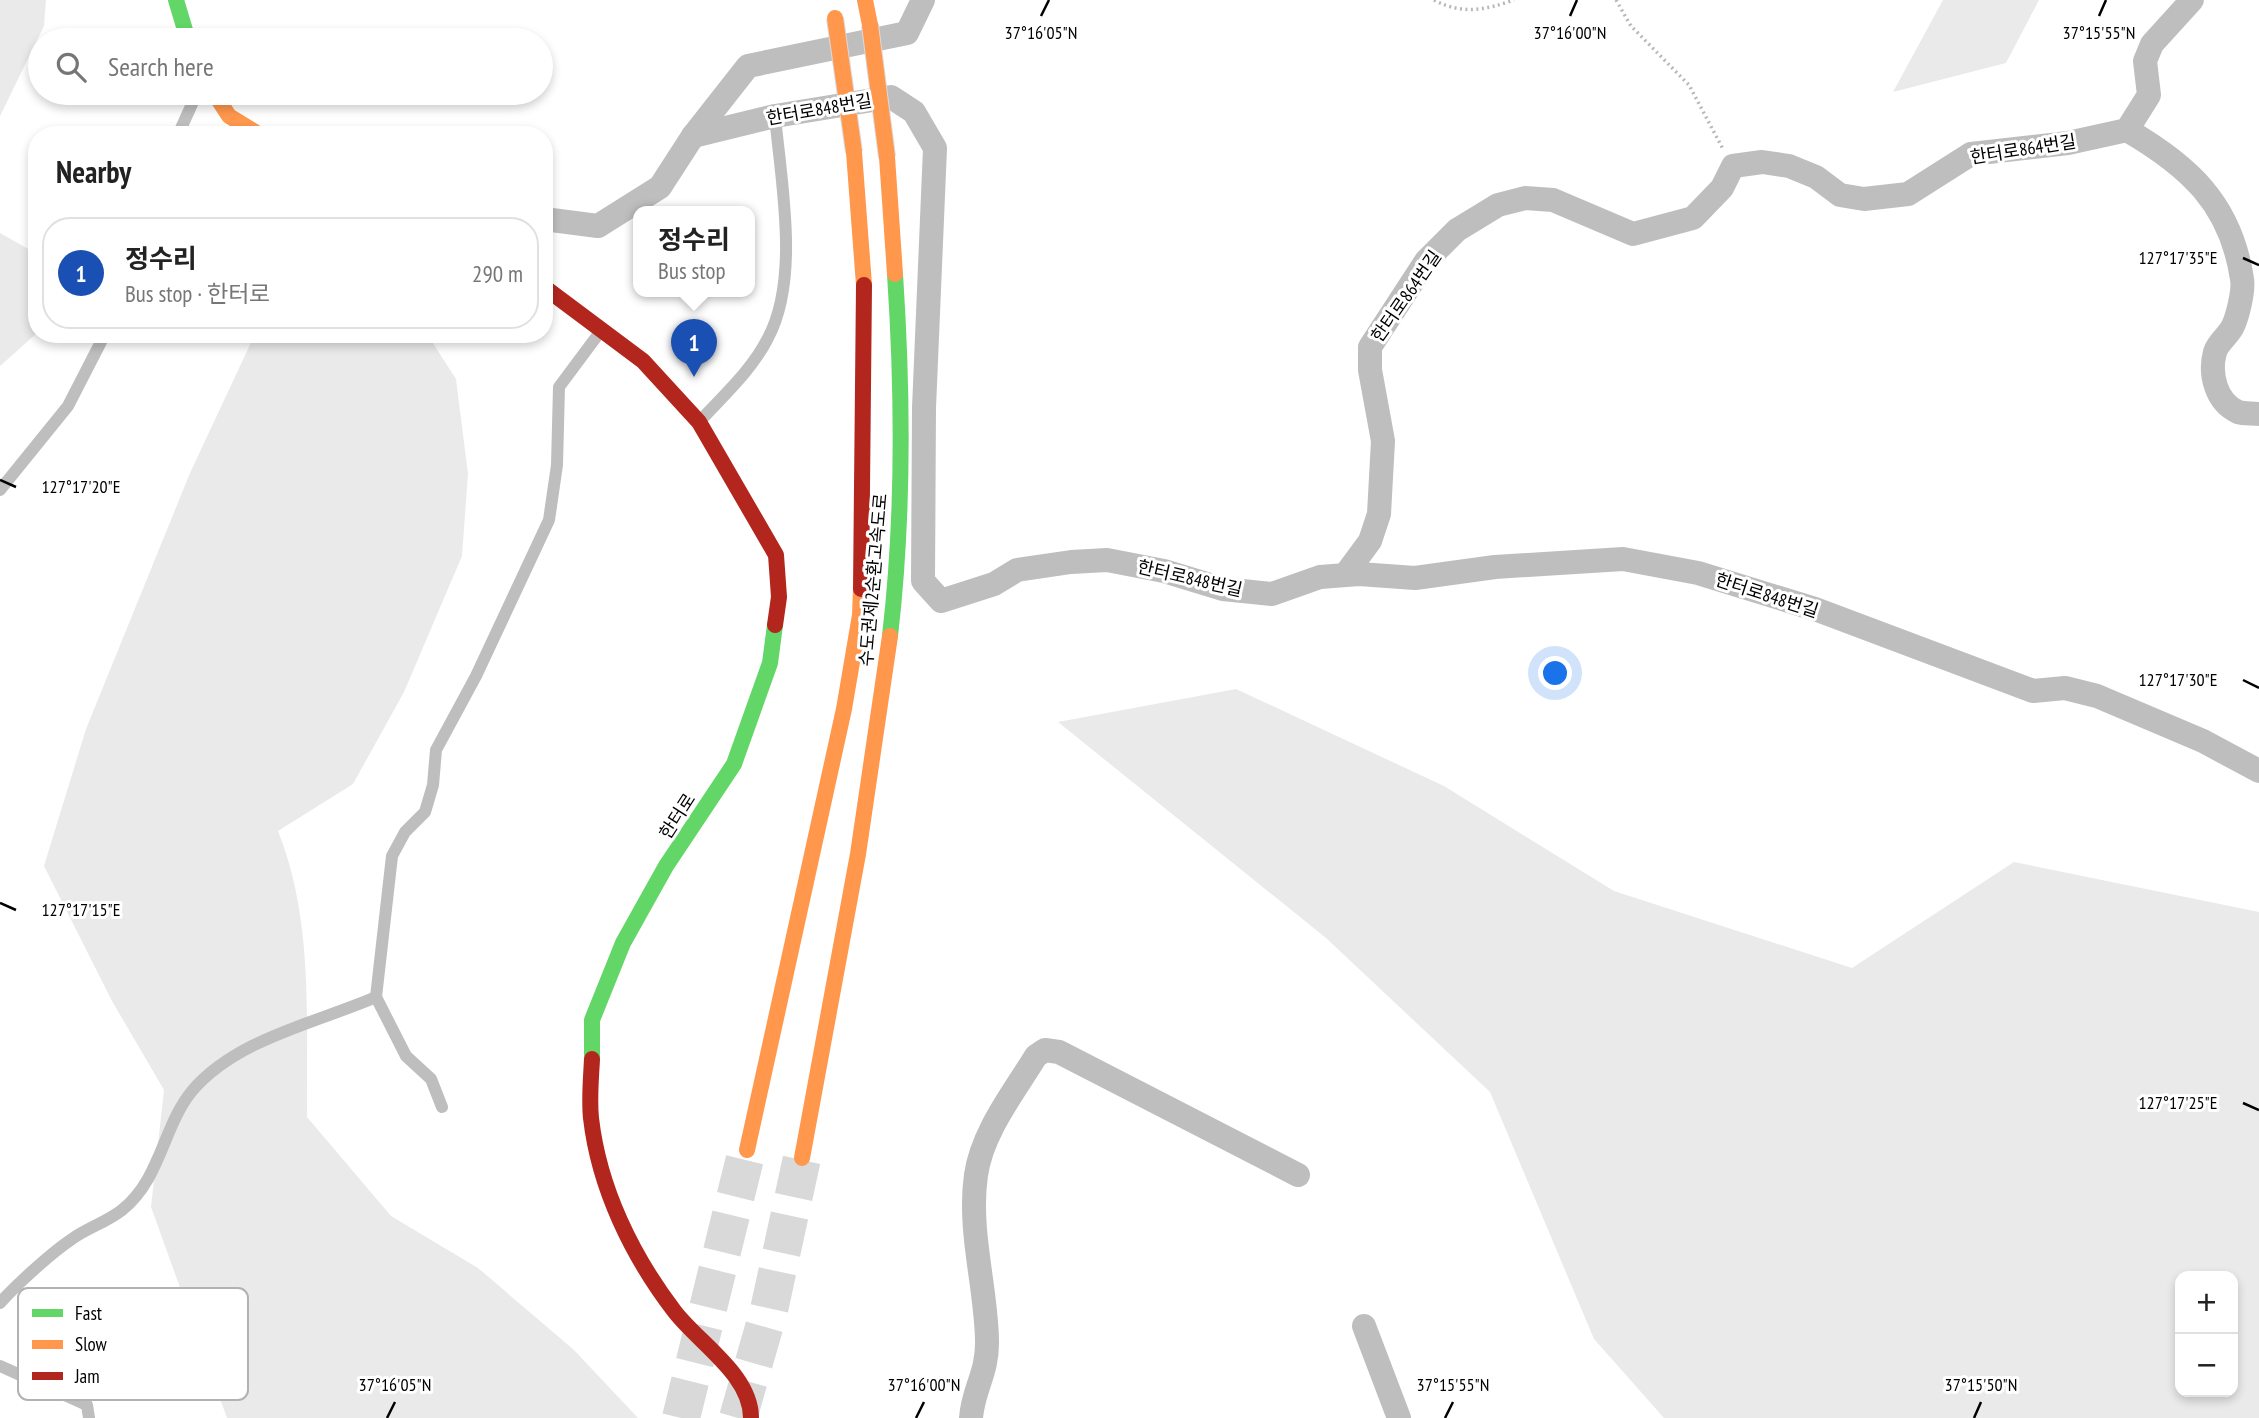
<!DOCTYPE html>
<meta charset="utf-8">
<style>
:root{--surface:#fff;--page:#f6f6f6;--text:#222;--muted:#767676;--line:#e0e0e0;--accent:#111827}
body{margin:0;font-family:"PT Sans Narrow","Noto Sans KR",sans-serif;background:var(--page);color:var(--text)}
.controls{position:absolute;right:21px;bottom:21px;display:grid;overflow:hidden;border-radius:14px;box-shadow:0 4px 10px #0003}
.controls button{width:63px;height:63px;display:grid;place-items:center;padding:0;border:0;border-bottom:2px solid var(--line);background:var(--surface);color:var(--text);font:35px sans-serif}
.you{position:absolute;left:1556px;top:674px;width:24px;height:24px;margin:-18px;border:5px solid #fff;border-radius:50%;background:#1a73e8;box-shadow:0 0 0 10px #1a73e833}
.badge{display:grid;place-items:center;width:46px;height:46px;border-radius:50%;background:var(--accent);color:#fff;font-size:23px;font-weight:700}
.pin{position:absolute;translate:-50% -58px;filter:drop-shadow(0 2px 4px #0008)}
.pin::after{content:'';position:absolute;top:37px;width:24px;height:21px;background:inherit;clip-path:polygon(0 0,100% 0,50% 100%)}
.popup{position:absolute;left:633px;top:206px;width:122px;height:91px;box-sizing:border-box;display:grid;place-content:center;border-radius:14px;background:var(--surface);filter:drop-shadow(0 2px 5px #0005);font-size:23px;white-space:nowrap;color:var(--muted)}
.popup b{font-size:26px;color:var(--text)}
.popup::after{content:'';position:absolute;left:50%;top:100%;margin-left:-14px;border:14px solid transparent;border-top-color:var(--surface)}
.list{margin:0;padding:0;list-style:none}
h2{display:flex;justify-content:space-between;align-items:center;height:91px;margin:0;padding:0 28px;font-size:30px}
h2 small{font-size:23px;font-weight:400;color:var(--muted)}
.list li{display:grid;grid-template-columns:46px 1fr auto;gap:21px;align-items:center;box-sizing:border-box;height:112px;margin:0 14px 14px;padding:0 14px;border:2px solid var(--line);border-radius:28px}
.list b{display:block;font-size:26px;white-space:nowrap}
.list p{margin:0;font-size:23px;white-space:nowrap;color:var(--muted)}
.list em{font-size:23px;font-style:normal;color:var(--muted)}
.icon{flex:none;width:38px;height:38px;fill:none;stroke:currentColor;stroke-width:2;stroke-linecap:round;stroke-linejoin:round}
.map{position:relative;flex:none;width:2259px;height:1418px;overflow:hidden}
.search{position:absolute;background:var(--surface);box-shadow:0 4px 10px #0003;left:28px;top:28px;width:525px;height:77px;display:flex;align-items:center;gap:18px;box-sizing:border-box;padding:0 24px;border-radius:38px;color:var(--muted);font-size:26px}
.panel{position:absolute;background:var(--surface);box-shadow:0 4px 10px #0003;left:28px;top:126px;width:525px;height:217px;border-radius:28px}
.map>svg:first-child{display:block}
.green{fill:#eaeaea;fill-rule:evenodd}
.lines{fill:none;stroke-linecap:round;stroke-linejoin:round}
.highway-tunnel{stroke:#d9d9d9;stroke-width:38;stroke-dasharray:38 19;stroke-linecap:butt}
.path{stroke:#b8b8b8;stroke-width:3.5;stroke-dasharray:2 3.5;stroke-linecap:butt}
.lane{stroke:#bebebe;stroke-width:12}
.street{stroke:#bebebe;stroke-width:24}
.fast{stroke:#63d668;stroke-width:16}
.slow{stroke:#ff974d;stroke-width:16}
.jam{stroke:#b3261e;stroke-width:16}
.slow-bridge-casing{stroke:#dbdbdb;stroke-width:18;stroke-linecap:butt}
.slow-bridge{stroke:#ff974d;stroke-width:16}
.ticks{fill:none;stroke:#000;stroke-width:2.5}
.labels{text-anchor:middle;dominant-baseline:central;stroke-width:6;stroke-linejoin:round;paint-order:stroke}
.street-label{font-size:18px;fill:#000;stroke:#fff}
.key{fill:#fff;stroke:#b2b2b2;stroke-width:2}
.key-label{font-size:19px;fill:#000}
.ticks-label{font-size:18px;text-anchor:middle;fill:#000;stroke:#fff;stroke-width:6;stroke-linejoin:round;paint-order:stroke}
</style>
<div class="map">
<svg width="2259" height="1418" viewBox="0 0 2259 1418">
<rect width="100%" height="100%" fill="#fff"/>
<g class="green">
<path d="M0 0H46L44 26 0 116Z"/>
<path d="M1943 0H2039L2006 63 1893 92Z"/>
<path d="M0 233 37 254V333L0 366Z"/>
<path d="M255 334H427L456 379 468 474 462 556 404 692 353 784 278 831C314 921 306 1021 307 1117L391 1216 478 1268 574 1350 638 1418H227L151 1207 164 1090 112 1001 44 866 86 729 190 473Z"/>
<path d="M1236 689 1444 786 1614 891 1852 968 2014 862 2259 912V1418H1664L1594 1339 1490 1092 1326 938 1058 722ZM2233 1276V1392H2180V1276Z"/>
</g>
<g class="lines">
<g class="highway-tunnel">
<path d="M681 1418 747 1150"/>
<path d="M738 1418 769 1310 802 1158"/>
</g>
<g class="path">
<path d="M1434 0C1462 15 1485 10 1514 0"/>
<path d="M1616 0 1631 26 1689 85 1723 149"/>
</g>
<g class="lane">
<path d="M178 135 197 93"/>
<path d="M700 421C724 395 752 370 768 338 800 278 781 182 775 116"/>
<path d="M0 490 68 406 105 334"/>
<path d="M442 1107 431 1079 406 1056 376 997 392 856 405 832 425 812 433 785 436 750 476 676 549 520 557 465 559 387 600 332"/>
<path d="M0 1303C16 1285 51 1253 72 1239 87 1228 107 1222 122 1210 161 1179 163 1126 192 1091 236 1039 316 1023 376 997"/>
<path d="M0 1366 87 1405 89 1418"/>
</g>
<g class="street">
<path d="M2127 130C2189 166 2231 204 2242 279 2244 290 2238 315 2233 326 2229 335 2218 342 2215 352 2209 374 2216 402 2238 412 2244 414 2253 413 2259 414"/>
<path d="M693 136 775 116 891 97 914 112 935 148 924 408 923 581 941 601 994 584 1017 570 1071 562 1107 560 1164 571 1223 589 1272 594 1320 577 1359 574 1415 578 1495 567 1623 559 1698 573 1815 609 2033 691 2065 688 2097 696 2203 741 2259 771"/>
<path d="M544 219 598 226 660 187 693 136 748 66 907 33 923 0"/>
<path d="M1345 575 1370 541 1379 514 1383 441 1370 370V347L1426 261 1457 230 1498 205 1525 198 1553 200 1633 234 1693 218 1722 188 1733 166 1762 162 1789 166 1816 177 1840 195 1864 199 1908 194 1971 154 2068 143 2127 130 2149 95 2145 61 2152 44 2192 0"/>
<path d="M1364 1326 1399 1418"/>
<path d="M971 1418C973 1389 988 1373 987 1340 986 1286 968 1230 976 1175 982 1132 1014 1092 1036 1056L1045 1050 1059 1052 1298 1175"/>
</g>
<g class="fast">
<path d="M176 0 188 40"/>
<path d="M890 636C904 516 903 395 895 274"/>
<path d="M592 1059V1020L623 943 666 866 734 764 770 663 775 625"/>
</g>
<g class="slow">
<path d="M865 0 870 25"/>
<path d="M214 93 229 116 260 135"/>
<path d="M854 152 864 285"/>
<path d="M887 157 895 274"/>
<path d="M747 1150 844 709 860 615 861 589"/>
<path d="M802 1158 858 854 890 636"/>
</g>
<g class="jam">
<path d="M544 287 643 361 699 422 776 555 779 597 775 625"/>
<path d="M861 589 864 285"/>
<path d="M592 1059C591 1079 589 1099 591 1118 599 1188 632 1256 675 1312 700 1344 751 1375 751 1418"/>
</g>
<g class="slow-bridge-casing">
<g id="slow-bridge">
<path d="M835 18 854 152"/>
<path d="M870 25 887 157"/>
</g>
</g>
<use href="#slow-bridge" class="slow-bridge"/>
</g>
<path class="ticks" d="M1041 16 1049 0M1570 16 1577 0M2099 16 2106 0M2243 258 2259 265M0 480 16 487M2243 680 2259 688M0 903 16 910M2243 1103 2259 1110M387 1418 395 1402M916 1418 924 1402M1445 1418 1453 1402M1974 1418 1981 1402"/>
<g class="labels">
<g class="street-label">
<text transform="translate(819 109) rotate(-10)">한터로848번길</text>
<text transform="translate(2023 149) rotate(-9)">한터로864번길</text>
<text transform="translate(1406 296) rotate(-55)">한터로864번길</text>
<text transform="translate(1190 578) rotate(13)">한터로848번길</text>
<text transform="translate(873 580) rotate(-85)">수도권제2순환고속도로</text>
<text transform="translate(1767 595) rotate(18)">한터로848번길</text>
<text transform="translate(677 816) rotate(-57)">한터로</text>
</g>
</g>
<rect x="18" y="1288" width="230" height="112" rx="10" class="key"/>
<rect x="32" y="1309" width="31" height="8" fill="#63d668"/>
<rect x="32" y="1340" width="31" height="9" fill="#ff974d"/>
<rect x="32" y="1372" width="31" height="8" fill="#b3261e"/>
<g class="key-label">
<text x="75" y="1320">Fast</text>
<text x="75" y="1351">Slow</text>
<text x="75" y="1383">Jam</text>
</g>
<g class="ticks-label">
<text x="1041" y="39">37°16'05"N</text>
<text x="1570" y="39">37°16'00"N</text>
<text x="2099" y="39">37°15'55"N</text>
<text x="2178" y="264">127°17'35"E</text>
<text x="81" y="493">127°17'20"E</text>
<text x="2178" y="686">127°17'30"E</text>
<text x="81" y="916">127°17'15"E</text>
<text x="2178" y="1109">127°17'25"E</text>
<text x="395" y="1391">37°16'05"N</text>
<text x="924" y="1391">37°16'00"N</text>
<text x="1453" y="1391">37°15'55"N</text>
<text x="1981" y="1391">37°15'50"N</text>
</g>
</svg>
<div class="controls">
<button>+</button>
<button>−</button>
</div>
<div class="you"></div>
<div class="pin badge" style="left:694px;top:377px;background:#1a4fb4">1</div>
<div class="popup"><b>정수리</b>Bus stop</div>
<div class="search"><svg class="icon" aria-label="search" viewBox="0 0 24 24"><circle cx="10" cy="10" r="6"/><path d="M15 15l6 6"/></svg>Search here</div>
<section class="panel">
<h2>Nearby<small></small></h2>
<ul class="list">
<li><span class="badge" style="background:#1a4fb4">1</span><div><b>정수리</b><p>Bus stop · 한터로</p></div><em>290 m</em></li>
</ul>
</section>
</div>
